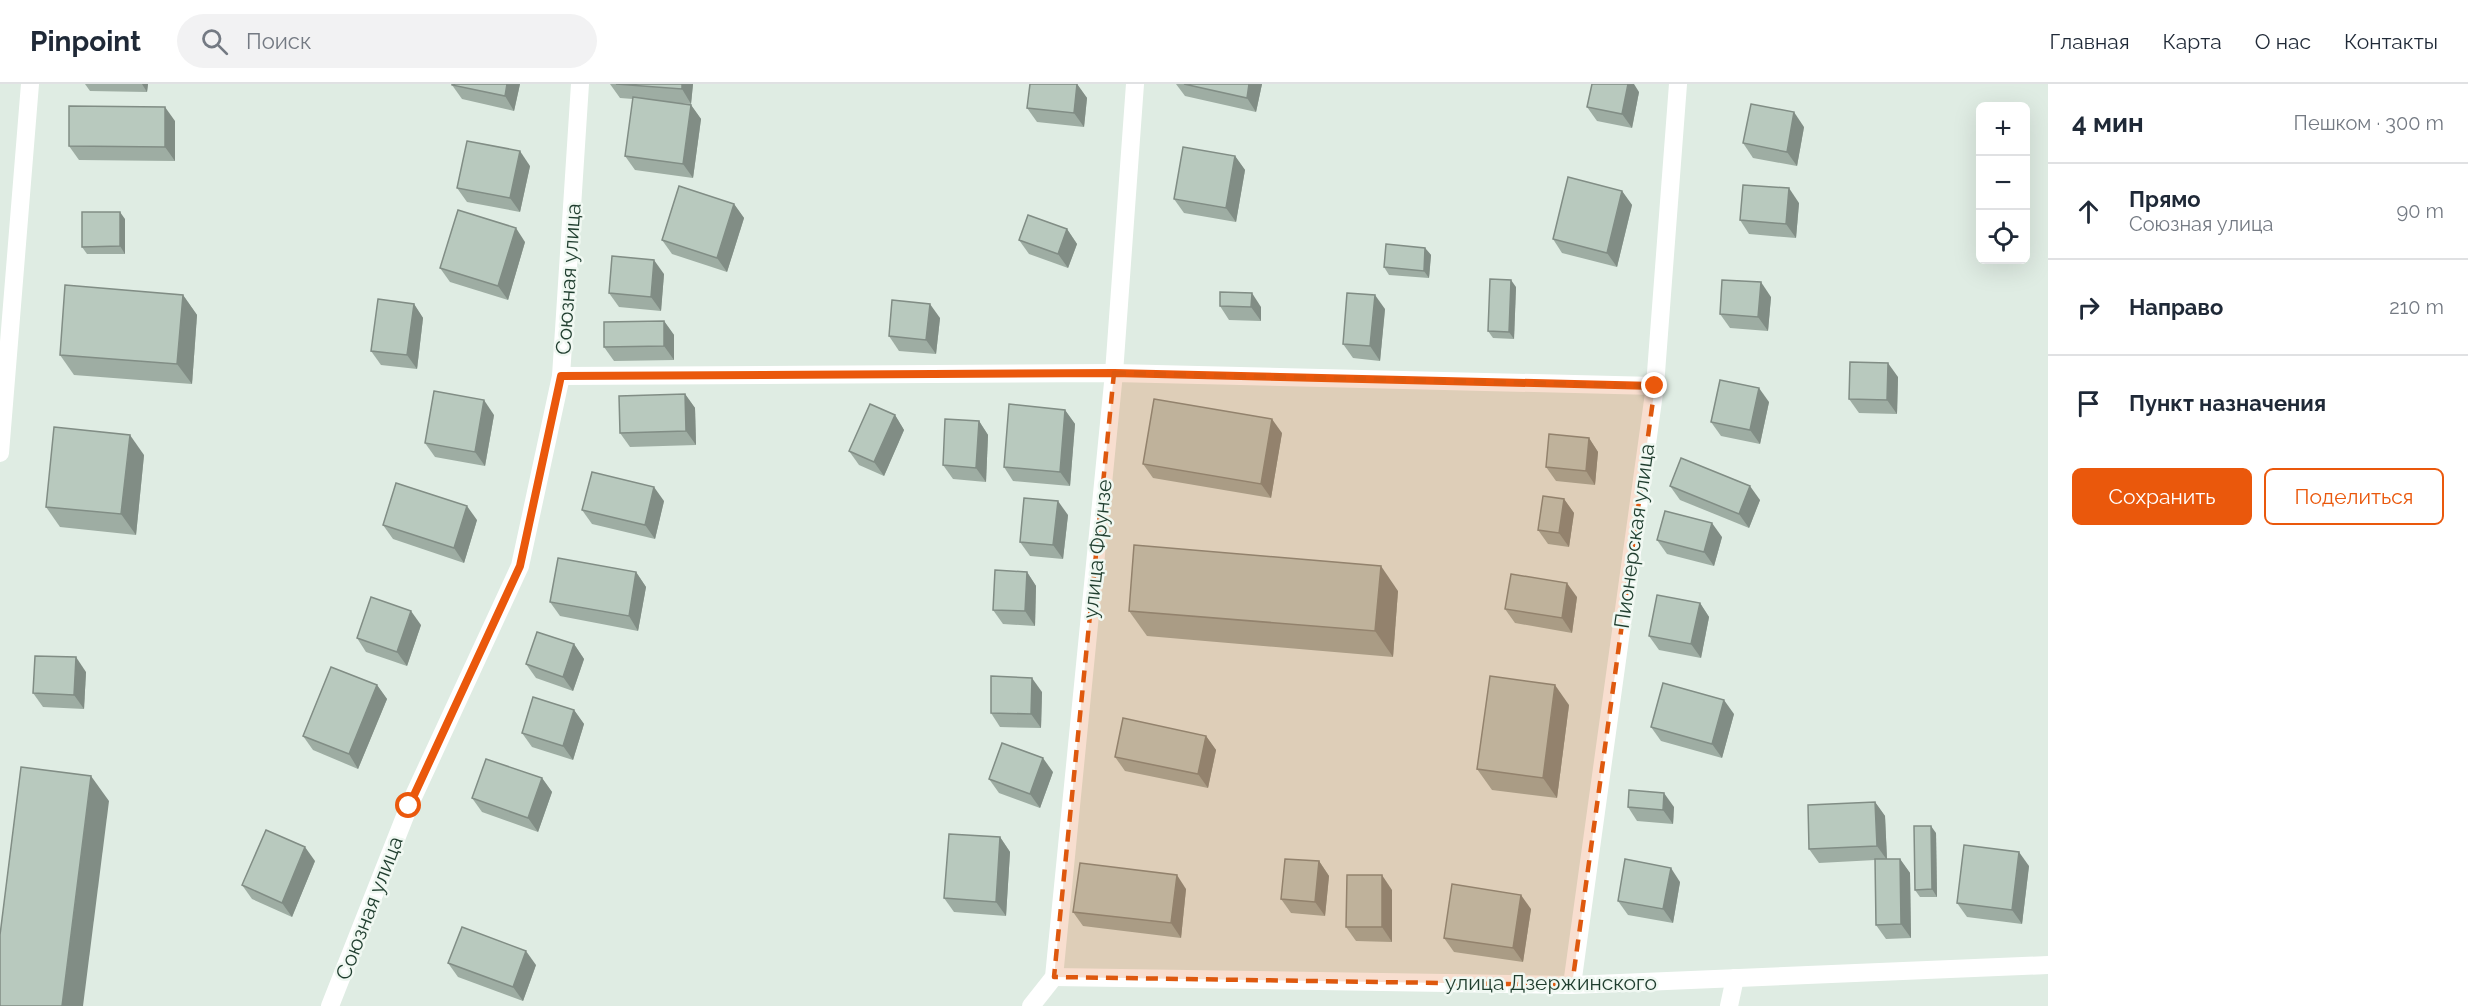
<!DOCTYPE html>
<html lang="ru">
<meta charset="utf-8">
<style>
:root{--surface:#fff;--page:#f2f2f3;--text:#1f2937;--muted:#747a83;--line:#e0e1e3;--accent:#ea580c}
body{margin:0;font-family:Raleway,sans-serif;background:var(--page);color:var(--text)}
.controls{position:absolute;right:18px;top:18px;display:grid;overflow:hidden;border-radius:9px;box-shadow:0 6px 24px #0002}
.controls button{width:54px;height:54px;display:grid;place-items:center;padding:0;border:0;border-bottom:2px solid var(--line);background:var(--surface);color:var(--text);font:30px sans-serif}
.stop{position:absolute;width:18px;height:18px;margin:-14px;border:4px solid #ea580c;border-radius:50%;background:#fff}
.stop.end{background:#ea580c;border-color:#fff;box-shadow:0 2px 6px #0008}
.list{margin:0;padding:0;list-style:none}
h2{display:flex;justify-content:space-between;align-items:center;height:78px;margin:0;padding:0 24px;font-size:26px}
h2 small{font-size:20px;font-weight:400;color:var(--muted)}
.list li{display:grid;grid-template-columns:39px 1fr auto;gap:18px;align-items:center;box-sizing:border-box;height:96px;padding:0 24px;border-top:2px solid var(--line)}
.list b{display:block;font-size:22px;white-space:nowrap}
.list p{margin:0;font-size:20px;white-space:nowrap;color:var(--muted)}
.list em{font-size:20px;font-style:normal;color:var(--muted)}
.actions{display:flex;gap:12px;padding:18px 24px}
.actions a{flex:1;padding:14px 0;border:2px solid var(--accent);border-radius:9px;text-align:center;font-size:21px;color:var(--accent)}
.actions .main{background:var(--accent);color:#fff}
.icon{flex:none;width:33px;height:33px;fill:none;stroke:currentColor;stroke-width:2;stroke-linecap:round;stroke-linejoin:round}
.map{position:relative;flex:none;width:2048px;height:922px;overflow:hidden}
header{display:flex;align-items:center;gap:36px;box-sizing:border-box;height:84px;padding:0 30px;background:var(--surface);border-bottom:2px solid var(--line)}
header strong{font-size:28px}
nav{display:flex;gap:33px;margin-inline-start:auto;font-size:21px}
.search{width:420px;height:54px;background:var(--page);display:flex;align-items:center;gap:15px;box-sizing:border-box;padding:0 21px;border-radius:33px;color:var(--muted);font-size:22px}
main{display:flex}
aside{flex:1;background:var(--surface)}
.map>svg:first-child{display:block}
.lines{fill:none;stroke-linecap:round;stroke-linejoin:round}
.minor{stroke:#fff;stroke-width:18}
.wall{fill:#9eada3}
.shaded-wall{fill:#818d85}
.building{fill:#b8c9be;stroke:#818d85;stroke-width:1.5}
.route{stroke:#ea580c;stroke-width:8}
.marked{fill:#de580e;fill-opacity:0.2;stroke:#de580e;stroke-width:4.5;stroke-dasharray:12 8;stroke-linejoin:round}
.labels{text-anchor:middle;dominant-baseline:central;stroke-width:5;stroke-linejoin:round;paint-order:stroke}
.street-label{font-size:21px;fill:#1f3d2e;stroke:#f0f8f2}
</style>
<header>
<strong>Pinpoint</strong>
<div class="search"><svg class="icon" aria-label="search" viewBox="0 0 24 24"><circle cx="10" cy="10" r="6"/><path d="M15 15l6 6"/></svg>Поиск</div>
<nav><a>Главная</a><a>Карта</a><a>О нас</a><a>Контакты</a></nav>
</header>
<main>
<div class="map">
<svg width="2048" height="922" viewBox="0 0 2048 922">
<rect width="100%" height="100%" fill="#dfece3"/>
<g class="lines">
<g class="minor">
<path d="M561 292 1114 289 1655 302"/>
<path d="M0 369 30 0"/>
<path d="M1054 893 1572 901 2048 881"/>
<path d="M1572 901 1655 302 1678 0"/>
<path d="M330 922 409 722 520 482 561 292 580 0"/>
<path d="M1031 922 1054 893 1114 289 1135 0"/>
<path d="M1729 922 1735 894"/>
</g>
</g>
<g class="wall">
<path d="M85 0H148L147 8 90 7Z"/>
<path d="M520 0 514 27 462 15 452 1Z"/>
<path d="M610 0H693L691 20 667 18 691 21 701 35 693 94 635 86 625 72 633 15 620 14Z"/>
<path d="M1077 0 1087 14 1084 43 1037 38 1027 24Z"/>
<path d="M1176 0H1262L1256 28 1185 12Z"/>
<path d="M1639 8 1632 44 1597 37 1587 23Z"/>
<path d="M175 37V77L79 76 69 62Z"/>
<path d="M1804 43 1797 82 1753 74 1743 59Z"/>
<path d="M1235 72 1245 86 1236 138 1184 129 1174 115Z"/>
<path d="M530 82 520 128 467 118 457 104Z"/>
<path d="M1622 107 1632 121 1617 183 1562 169 1553 155Z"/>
<path d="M1799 119 1796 154 1749 150 1740 136Z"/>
<path d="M734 120 744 134 727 188 672 170 662 156Z"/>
<path d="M125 135V170H87L82 163Z"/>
<path d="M1067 145 1077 160 1068 184 1029 170 1019 156Z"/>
<path d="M525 158 508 216 450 198 440 184Z"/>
<path d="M1425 164 1431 171 1429 194 1389 191 1384 183Z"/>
<path d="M664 190 661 227 619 223 609 209Z"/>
<path d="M1516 203 1514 255 1493 254 1488 247Z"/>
<path d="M183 211 197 231 192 300 74 291 60 271Z"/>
<path d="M1771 213 1768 247 1730 244 1720 230Z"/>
<path d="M414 220 423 234 417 285 381 281 371 267Z"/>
<path d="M1220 222 1261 223V237L1229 236Z"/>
<path d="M1385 225 1380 277 1353 274 1343 260Z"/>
<path d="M940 234 936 270 899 267 889 252Z"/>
<path d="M664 237 674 251V276L614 277 604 263Z"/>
<path d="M1898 293 1897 330 1859 329 1849 315Z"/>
<path d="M685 310 695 324 696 361 630 363 620 349Z"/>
<path d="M1769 318 1760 360 1721 352 1711 338Z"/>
<path d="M1065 326 1075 340 1070 402 1013 397 1004 383Z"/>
<path d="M494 331 485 382 435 373 425 359Z"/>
<path d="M895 331 904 346 884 392 859 381 849 367Z"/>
<path d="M979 337 988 351 986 398 953 395 943 381Z"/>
<path d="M1282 349 1271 414 1153 394 1143 380Z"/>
<path d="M1589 354 1598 368 1595 401 1556 397 1546 383Z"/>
<path d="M144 371 136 451 60 443 46 423Z"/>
<path d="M1670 402 1760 416 1749 444 1680 416Z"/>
<path d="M1564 415 1574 429 1569 463 1548 460 1538 446Z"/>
<path d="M664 417 655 455 592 440 582 426Z"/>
<path d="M1068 431 1063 475 1030 472 1020 458Z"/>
<path d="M477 436 464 479 393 455 383 441Z"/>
<path d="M1722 453 1714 482 1667 470 1657 456Z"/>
<path d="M636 488 646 503 638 547 560 532 550 518Z"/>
<path d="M1027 488 1036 502 1035 542 1003 540 993 526Z"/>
<path d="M1398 507 1393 573 1147 552 1129 527Z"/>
<path d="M1577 513 1572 549 1515 539 1505 525Z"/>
<path d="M1700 519 1709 533 1701 574 1659 566 1649 552Z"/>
<path d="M421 541 407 582 366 568 357 554Z"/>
<path d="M574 560 584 575 573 607 536 594 526 580Z"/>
<path d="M86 588 84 625 43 623 33 609Z"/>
<path d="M377 601 387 615 358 685 313 666 303 652Z"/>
<path d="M1042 608 1041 644 1000 643 991 629Z"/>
<path d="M1569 621 1557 714 1492 706 1477 685Z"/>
<path d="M574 626 584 640 573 676 532 663 522 649Z"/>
<path d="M1734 630 1722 674 1661 657 1651 643Z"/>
<path d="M1206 652 1216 666 1208 704 1125 687 1115 673Z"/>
<path d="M1053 688 1040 724 999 709 989 695Z"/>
<path d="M542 694 552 708 538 748 482 728 472 714Z"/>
<path d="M1875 718 1885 732 1887 775H1900L1910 789 1911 854 1886 855 1876 841 1875 776 1819 779 1809 765Z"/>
<path d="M1628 723H1674L1673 740 1637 737Z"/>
<path d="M1936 749 1937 813H1920L1915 806Z"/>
<path d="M1000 753 1010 768 1006 832 954 828 944 814Z"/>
<path d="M315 777 292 833 252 815 242 801Z"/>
<path d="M1319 777 1329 792 1325 832 1291 829 1281 815Z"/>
<path d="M2029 782 2022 840 1967 833 1957 819Z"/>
<path d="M1680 798 1673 839 1628 831 1618 817Z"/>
<path d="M1186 805 1181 854 1083 842 1073 828Z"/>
<path d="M1392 806V858L1356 857 1346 843Z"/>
<path d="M1531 825 1523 878 1454 868 1444 854Z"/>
<path d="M448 879 536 881 523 917 458 893Z"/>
</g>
<g class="shaded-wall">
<path d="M142 0H148L147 8Z"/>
<path d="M507 0H520L514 27 505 12Z"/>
<path d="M682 0H693L691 20 682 5Z"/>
<path d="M1077 0 1087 14 1084 43 1074 29Z"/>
<path d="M1249 0H1262L1256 28 1247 14Z"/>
<path d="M1628 0H1634L1639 8 1632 44 1622 30Z"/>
<path d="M691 21 701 35 693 94 683 80Z"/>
<path d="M165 23 175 37V77L165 63Z"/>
<path d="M1794 28 1804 43 1797 82 1787 68Z"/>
<path d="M520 67 530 82 520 128 510 114Z"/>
<path d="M1235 72 1245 86 1236 138 1226 124Z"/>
<path d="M1789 104 1799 119 1796 154 1786 140Z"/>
<path d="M1622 107 1632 121 1617 183 1607 169Z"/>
<path d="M734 120 744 134 727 188 717 174Z"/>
<path d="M120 128 125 135V170L120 162Z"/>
<path d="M516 144 525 158 508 216 498 202Z"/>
<path d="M1067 145 1077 160 1068 184 1058 170Z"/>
<path d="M1425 164 1431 171 1429 194 1424 187Z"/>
<path d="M654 176 664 190 661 227 651 213Z"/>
<path d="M1511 196 1516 203 1514 255 1509 248Z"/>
<path d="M1761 198 1771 213 1768 247 1758 233Z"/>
<path d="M1252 209 1261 223V237L1251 223Z"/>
<path d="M183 211 197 231 192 300 177 280Z"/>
<path d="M1375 211 1385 225 1380 277 1370 262Z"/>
<path d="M414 220 423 234 417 285 407 271Z"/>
<path d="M930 220 940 234 936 270 926 256Z"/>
<path d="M664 237 674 251V276L664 262Z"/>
<path d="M1888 279 1898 293 1897 330 1887 316Z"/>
<path d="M1759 304 1769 318 1760 360 1750 346Z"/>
<path d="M685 310 695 324 696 361 686 347Z"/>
<path d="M484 316 494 331 485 382 475 368Z"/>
<path d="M1065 326 1075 340 1070 402 1060 388Z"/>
<path d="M895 331 904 346 884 392 874 378Z"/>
<path d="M1272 335 1282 349 1271 414 1261 400Z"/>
<path d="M979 337 988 351 986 398 976 384Z"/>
<path d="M130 351 144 371 136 451 121 430Z"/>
<path d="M1589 354 1598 368 1595 401 1586 387Z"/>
<path d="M1750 402 1760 416 1749 444 1739 430Z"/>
<path d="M654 403 664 417 655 455 645 441Z"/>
<path d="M1564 415 1574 429 1569 463 1559 449Z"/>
<path d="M1058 417 1068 431 1063 475 1053 461Z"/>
<path d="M467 422 477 436 464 479 454 464Z"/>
<path d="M1712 439 1722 453 1714 482 1704 468Z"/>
<path d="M1381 482 1398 507 1393 573 1375 547Z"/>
<path d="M636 488 646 503 638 547 629 532Z"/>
<path d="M1027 488 1036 502 1035 542 1025 527Z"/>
<path d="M1567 499 1577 513 1572 549 1562 534Z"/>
<path d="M1700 519 1709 533 1701 574 1691 560Z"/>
<path d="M411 527 421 541 407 582 397 568Z"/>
<path d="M574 560 584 575 573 607 563 593Z"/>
<path d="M76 573 86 588 84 625 74 611Z"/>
<path d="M1032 594 1042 608 1041 644 1031 630Z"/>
<path d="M377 601 387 615 358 685 349 670Z"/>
<path d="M1555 601 1569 621 1557 714 1543 694Z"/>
<path d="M1724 616 1734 630 1722 674 1712 660Z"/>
<path d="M574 626 584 640 573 676 563 662Z"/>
<path d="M1206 652 1216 666 1208 704 1198 690Z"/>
<path d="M1043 674 1053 688 1040 724 1030 710Z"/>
<path d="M91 692 109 717 83 922H62Z"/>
<path d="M542 694 552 708 538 748 528 734Z"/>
<path d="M1664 709 1674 723 1673 740 1663 726Z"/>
<path d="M1875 718 1885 732 1887 776 1877 762Z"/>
<path d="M1931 742 1936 749 1937 813 1932 805Z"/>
<path d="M1000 753 1010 768 1006 832 996 818Z"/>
<path d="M305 763 315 777 292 833 282 819Z"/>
<path d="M2019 768 2029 782 2022 840 2012 826Z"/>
<path d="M1900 775 1910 789 1911 854 1901 840Z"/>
<path d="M1319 777 1329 792 1325 832 1315 818Z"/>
<path d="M1671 784 1680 798 1673 839 1663 825Z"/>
<path d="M1177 791 1186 805 1181 854 1171 839Z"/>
<path d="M1382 791 1392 806V858L1382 843Z"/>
<path d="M1521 811 1531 825 1523 878 1513 864Z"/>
<path d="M526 867 536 881 523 917 513 903Z"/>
</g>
<g class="building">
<path d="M452 0H507L505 12 452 1Z"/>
<path d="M616 0H682V5Z"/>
<path d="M1030 0H1077L1074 29 1027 24Z"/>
<path d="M1184 0H1249L1247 14Z"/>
<path d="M1592 0H1628L1622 30 1587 23Z"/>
<path d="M633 13 691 21 683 80 625 72Z"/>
<path d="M1751 20 1794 28 1787 68 1743 59Z"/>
<path d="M69 22 165 23V63L69 62Z"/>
<path d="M467 57 520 67 510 114 457 104Z"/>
<path d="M1183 63 1235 72 1226 124 1174 115Z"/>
<path d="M1568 93 1622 107 1607 169 1553 155Z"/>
<path d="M1743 101 1789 104 1786 140 1740 136Z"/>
<path d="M679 102 734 120 717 174 662 156Z"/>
<path d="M458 126 516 144 498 202 440 184Z"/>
<path d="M82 128H120V162L82 163Z"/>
<path d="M1028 131 1067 145 1058 170 1019 156Z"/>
<path d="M1386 160 1425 164 1424 187 1384 183Z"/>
<path d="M612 172 654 176 651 213 609 209Z"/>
<path d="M1490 195 1511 196 1509 248 1488 247Z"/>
<path d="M1722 196 1761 198 1758 233 1720 230Z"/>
<path d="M65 201 183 211 177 280 60 271Z"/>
<path d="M1220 208 1252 209 1251 223 1220 222Z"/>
<path d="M1347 209 1375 211 1370 262 1343 260Z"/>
<path d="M378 215 414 220 407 271 371 267Z"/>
<path d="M892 216 930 220 926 256 889 252Z"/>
<path d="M664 237V262L604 263V238Z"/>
<path d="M1850 278 1888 279 1887 316 1849 315Z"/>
<path d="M1720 296 1759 304 1750 346 1711 338Z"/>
<path d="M434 307 484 316 475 368 425 359Z"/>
<path d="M685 310 686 347 620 349 619 312Z"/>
<path d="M1154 315 1272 335 1261 400 1143 380Z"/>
<path d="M870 320 895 331 874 378 849 367Z"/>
<path d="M1009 320 1065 326 1060 388 1004 383Z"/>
<path d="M945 335 979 337 976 384 943 381Z"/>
<path d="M54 343 130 351 121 430 46 423Z"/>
<path d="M1549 350 1589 354 1586 387 1546 383Z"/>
<path d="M1681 374 1750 402 1739 430 1670 402Z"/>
<path d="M592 388 654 403 645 441 582 426Z"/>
<path d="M396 399 467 422 454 464 383 441Z"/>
<path d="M1543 412 1564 415 1559 449 1538 446Z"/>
<path d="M1024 414 1058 417 1053 461 1020 458Z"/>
<path d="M1665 427 1712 439 1704 468 1657 456Z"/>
<path d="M1134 461 1381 482 1375 547 1129 527Z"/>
<path d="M558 474 636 488 629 532 550 518Z"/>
<path d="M995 486 1027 488 1025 527 993 526Z"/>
<path d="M1511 490 1567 499 1562 534 1505 525Z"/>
<path d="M1657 511 1700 519 1691 560 1649 552Z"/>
<path d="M371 513 411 527 397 568 357 554Z"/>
<path d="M537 548 574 560 563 593 526 580Z"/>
<path d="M35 572 76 573 74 611 33 609Z"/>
<path d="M331 583 377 601 349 670 303 652Z"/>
<path d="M991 592 1032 594 1031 630 991 629Z"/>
<path d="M1490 592 1555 601 1543 694 1477 685Z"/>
<path d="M1663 599 1724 616 1712 660 1651 643Z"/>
<path d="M533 613 574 626 563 662 522 649Z"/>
<path d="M1123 634 1206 652 1198 690 1115 673Z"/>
<path d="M1002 659 1043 674 1030 710 989 695Z"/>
<path d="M486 675 542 694 528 734 472 714Z"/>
<path d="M21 683 91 692 62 922H0V851Z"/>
<path d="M1629 706 1664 709 1663 726 1628 723Z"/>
<path d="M1875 718 1877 762 1809 765 1808 721Z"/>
<path d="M1914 742H1931L1932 805 1915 806Z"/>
<path d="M266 746 305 763 282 819 242 801Z"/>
<path d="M949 750 1000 753 996 818 944 814Z"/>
<path d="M1964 761 2019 768 2012 826 1957 819Z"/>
<path d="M1285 775 1319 777 1315 818 1281 815Z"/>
<path d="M1625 775 1671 784 1663 825 1618 817Z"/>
<path d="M1875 775H1900L1901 840 1876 841Z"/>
<path d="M1080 779 1177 791 1171 839 1073 828Z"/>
<path d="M1347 791H1382V843H1346Z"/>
<path d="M1452 800 1521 811 1513 864 1444 854Z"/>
<path d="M462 843 526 867 513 903 448 879Z"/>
</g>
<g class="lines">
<path class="route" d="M409 722 520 482 561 292 1114 289 1655 302"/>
</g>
<path class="marked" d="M1114 289 1655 302 1572 901 1054 893Z"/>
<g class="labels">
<g class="street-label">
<text transform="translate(568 195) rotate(-86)">Союзная улица</text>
<text transform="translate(1634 452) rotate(-82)">Пионерская улица</text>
<text transform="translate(1097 465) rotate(-84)">улица Фрунзе</text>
<text transform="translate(369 824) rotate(-69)">Союзная улица</text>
<text x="1551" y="898">улица Дзержинского</text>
</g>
</g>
</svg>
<div class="controls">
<button>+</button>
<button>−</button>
<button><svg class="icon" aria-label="locate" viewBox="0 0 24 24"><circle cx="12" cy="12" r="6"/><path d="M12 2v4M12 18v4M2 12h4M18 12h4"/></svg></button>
</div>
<div class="stop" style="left:409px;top:722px"></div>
<div class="stop end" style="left:1655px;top:302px"></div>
</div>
<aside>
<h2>4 мин<small>Пешком · 300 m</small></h2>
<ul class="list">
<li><svg class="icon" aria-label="ahead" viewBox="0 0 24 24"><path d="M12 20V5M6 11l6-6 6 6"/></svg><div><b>Прямо</b><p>Союзная улица</p></div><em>90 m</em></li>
<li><svg class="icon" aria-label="right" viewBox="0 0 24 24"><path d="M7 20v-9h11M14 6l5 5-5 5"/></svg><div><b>Направо</b></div><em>210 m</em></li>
<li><svg class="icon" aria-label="arrive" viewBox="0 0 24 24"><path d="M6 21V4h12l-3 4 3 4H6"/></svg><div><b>Пункт назначения</b></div></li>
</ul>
<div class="actions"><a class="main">Сохранить</a><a>Поделиться</a></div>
</aside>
</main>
